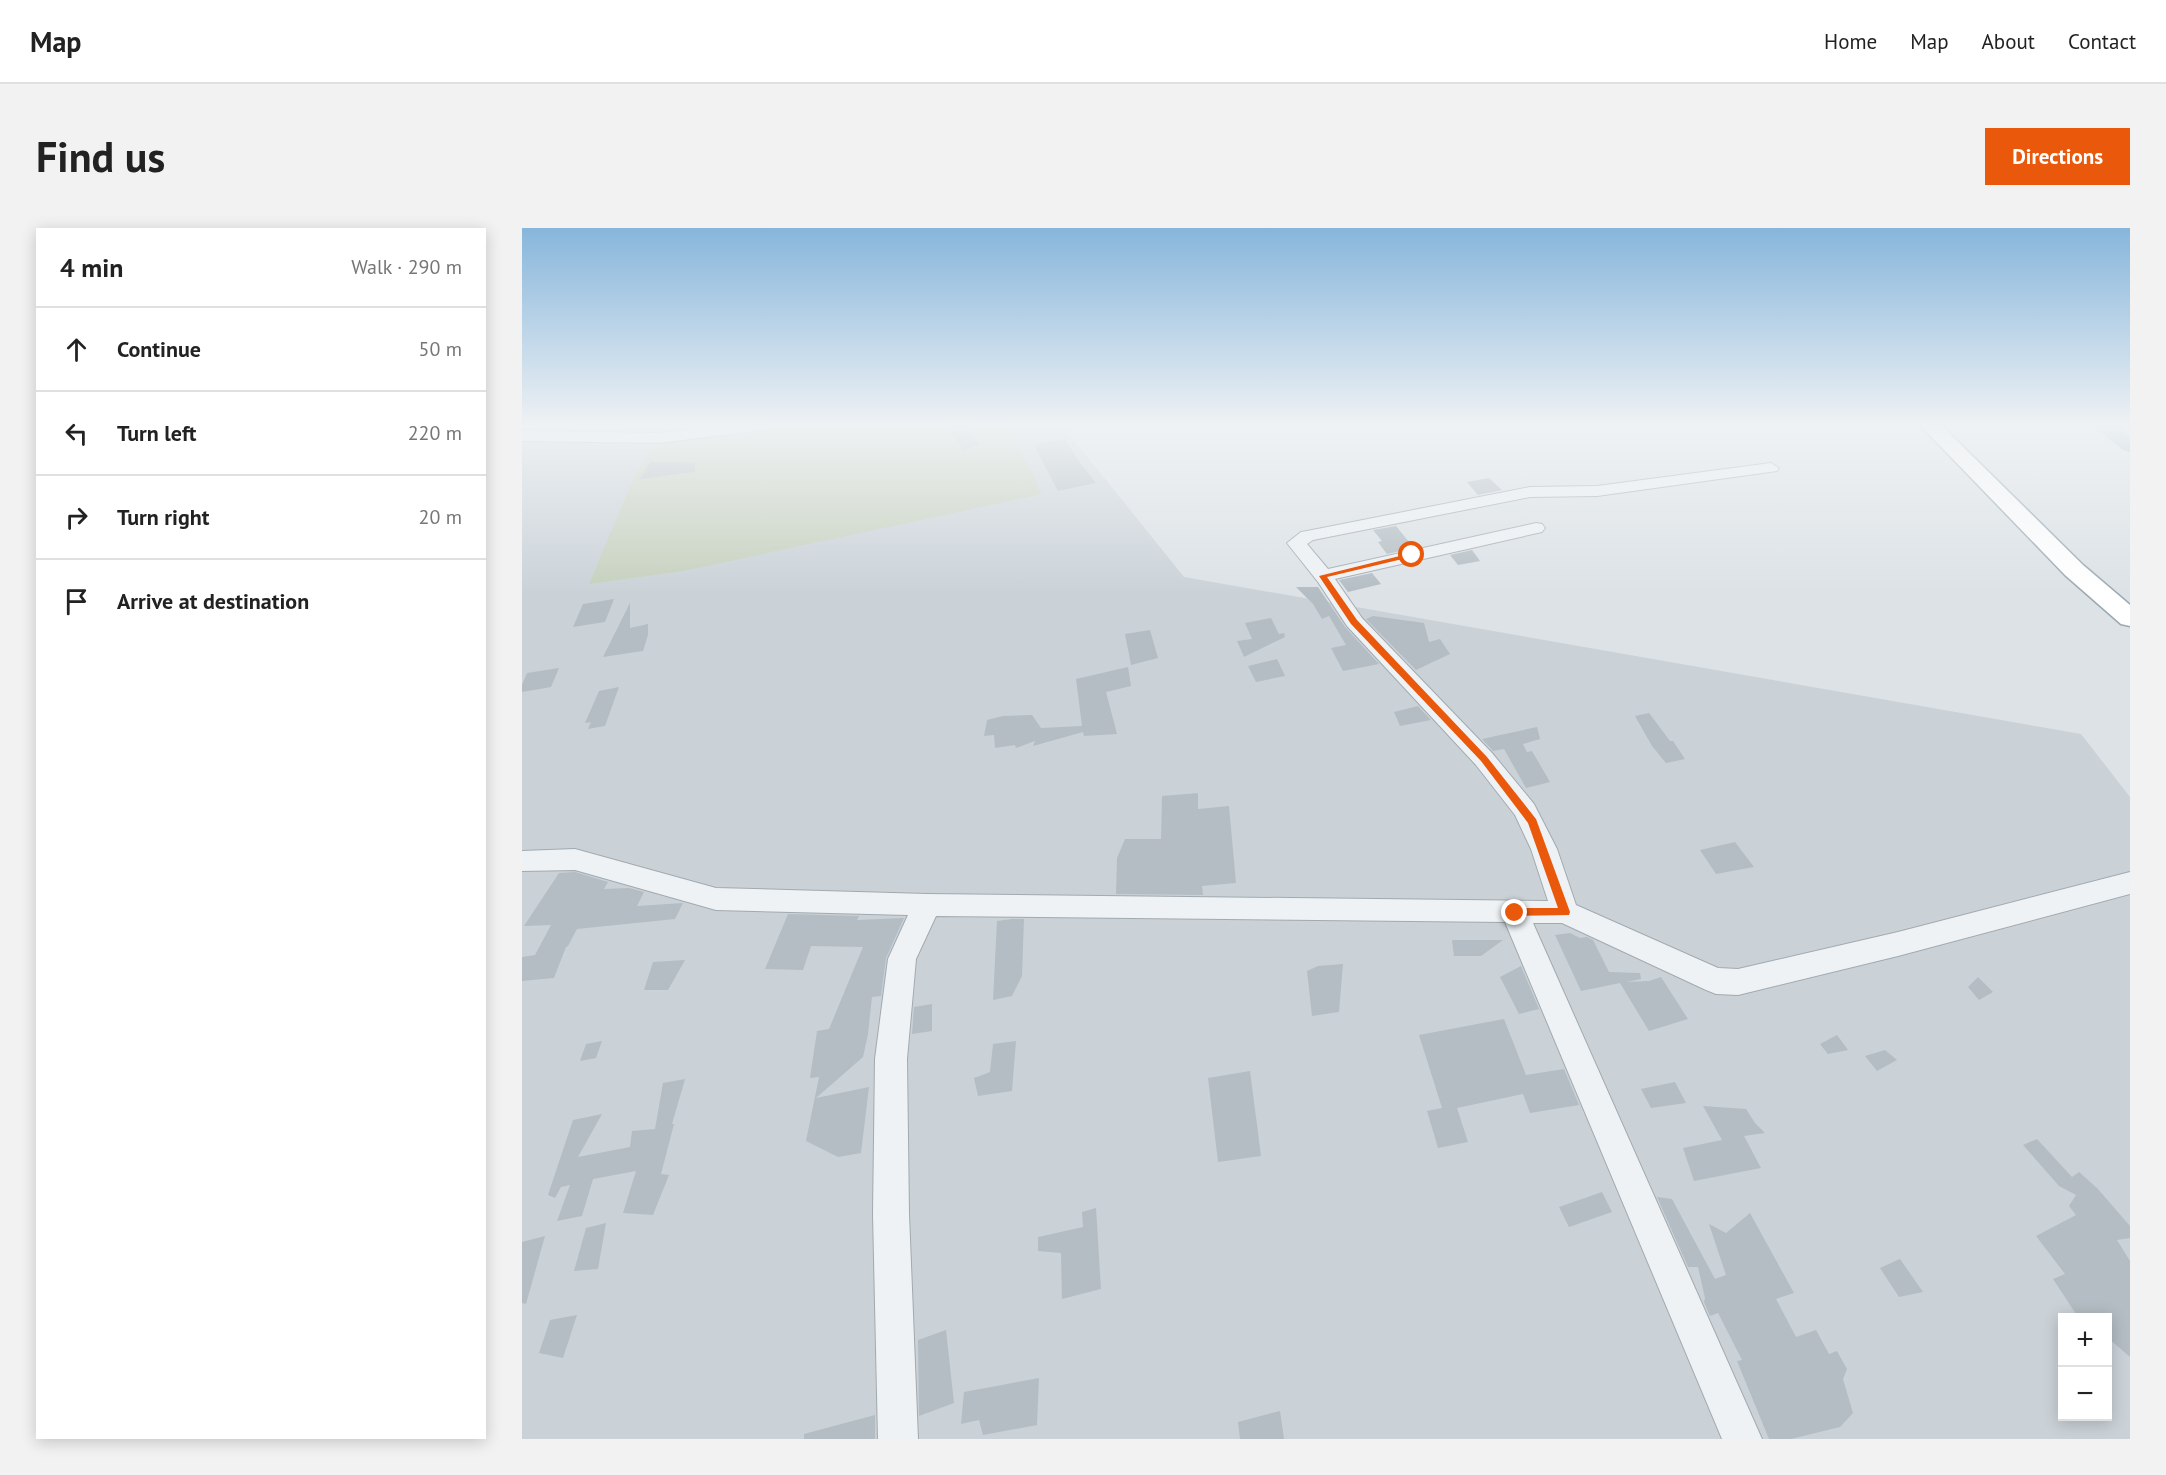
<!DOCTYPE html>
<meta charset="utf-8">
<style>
:root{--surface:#fff;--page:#f2f2f2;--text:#222;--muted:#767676;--line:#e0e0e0;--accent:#ea580c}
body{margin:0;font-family:"PT Sans",sans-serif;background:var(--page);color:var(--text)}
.controls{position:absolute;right:18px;bottom:18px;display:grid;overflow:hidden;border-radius:0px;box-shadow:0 3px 15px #0003}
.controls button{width:54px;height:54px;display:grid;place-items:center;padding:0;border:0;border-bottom:2px solid var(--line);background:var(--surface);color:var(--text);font:30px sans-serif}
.stop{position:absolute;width:18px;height:18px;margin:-14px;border:4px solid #ea580c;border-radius:50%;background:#fff}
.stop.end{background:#ea580c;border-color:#fff;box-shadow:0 2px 6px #0008}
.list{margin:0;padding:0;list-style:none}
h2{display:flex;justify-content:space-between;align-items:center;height:78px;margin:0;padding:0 24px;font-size:26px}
h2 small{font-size:20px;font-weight:400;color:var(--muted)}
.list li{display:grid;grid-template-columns:39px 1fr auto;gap:18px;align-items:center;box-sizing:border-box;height:84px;padding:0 24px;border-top:2px solid var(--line)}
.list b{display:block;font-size:22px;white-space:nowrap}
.list em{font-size:20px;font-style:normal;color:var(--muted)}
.icon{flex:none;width:33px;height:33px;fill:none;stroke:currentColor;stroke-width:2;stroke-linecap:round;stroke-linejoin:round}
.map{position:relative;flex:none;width:1608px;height:1211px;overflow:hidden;border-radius:0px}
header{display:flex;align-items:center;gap:36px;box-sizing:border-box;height:84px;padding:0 30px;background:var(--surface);border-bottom:2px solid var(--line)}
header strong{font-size:28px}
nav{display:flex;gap:33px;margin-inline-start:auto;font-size:21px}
.intro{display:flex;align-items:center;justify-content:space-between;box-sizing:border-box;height:144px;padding:0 36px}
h1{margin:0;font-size:42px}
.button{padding:15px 27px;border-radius:0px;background:var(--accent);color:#fff;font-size:21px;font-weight:700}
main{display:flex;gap:36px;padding:0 36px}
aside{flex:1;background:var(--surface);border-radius:0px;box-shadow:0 3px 15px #0003}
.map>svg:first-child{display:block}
.built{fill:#cad2d8;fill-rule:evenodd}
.green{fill:#c6d0bd}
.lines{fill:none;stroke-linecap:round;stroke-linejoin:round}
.river{fill:#96b9c7;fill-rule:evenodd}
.building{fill:#b3bdc3}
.minor-casing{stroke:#a2aab0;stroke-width:2}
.major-casing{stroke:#9ba9b2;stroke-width:3}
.minor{fill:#eef2f4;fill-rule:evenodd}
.major{fill:#fff;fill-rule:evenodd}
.route{fill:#ea580c}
</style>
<header>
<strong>Map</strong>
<nav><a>Home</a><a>Map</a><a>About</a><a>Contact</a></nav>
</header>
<div class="intro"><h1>Find us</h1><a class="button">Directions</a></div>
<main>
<aside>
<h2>4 min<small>Walk · 290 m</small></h2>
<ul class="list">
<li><svg class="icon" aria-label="ahead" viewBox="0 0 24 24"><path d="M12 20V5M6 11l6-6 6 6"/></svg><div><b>Continue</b></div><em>50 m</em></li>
<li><svg class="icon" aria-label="left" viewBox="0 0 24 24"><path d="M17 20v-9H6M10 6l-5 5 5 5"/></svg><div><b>Turn left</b></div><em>220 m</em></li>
<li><svg class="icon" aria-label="right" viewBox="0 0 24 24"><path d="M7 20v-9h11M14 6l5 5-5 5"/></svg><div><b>Turn right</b></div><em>20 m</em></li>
<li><svg class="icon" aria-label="arrive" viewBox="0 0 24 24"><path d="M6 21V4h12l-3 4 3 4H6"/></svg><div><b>Arrive at destination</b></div></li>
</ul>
</aside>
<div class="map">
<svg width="1608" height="1211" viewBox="0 0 1608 1211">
<rect width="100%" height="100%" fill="#dce2e6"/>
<path class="built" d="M0 196H539L662 349 1559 506 1608 569V1211H0ZM1540 1090H1586V1188H1540Z"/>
<path class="green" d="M140 196H486L520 266 161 343 67 356 106 263Z"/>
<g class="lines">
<path class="river" d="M1568 196H1591L1608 208V224L1601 222Z"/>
</g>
<g class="building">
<path d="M444 196 457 217 441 222 428 200Z"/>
<path d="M543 211 558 235 574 255 536 263 512 217Z"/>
<path d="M128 234 173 235V244L118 251Z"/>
<path d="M967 250 980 262 956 267 945 254Z"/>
<path d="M874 298 892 320 865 326 856 314 860 313 851 302Z"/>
<path d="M950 322 958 333 936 337 928 327Z"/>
<path d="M850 345 859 356 826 364 817 352Z"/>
<path d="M774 359H796L823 399 857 436 821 443 809 420 824 417 807 388 800 391 791 376Z"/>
<path d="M92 371 83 394 51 399 61 376Z"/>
<path d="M108 375V400L126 396V407L121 423 81 429Z"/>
<path d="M851 388 902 395 907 414 918 411 928 426 894 442 844 391Z"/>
<path d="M749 390 757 406 762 405 763 409 722 429 715 413 730 411 723 395Z"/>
<path d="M628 402 636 430 609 437 603 406Z"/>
<path d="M755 431 763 448 734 454 726 438Z"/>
<path d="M606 439 609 458 584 464 595 506 562 508 561 504 511 518 513 513 494 520 493 517 473 520 472 507 462 508 465 492 481 488 510 487 519 500 560 498 554 451Z"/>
<path d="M37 440 29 459 0 464V457L5 445Z"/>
<path d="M97 459 83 498 66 501 69 494 63 495 77 463Z"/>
<path d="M896 478 909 492 878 498 872 484Z"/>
<path d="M1127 485 1148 513H1151L1163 531 1144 535 1130 518 1113 488Z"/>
<path d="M1015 499 1018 511 1001 516 1005 524 1010 523 1028 554 1004 560 982 521 971 523 960 511Z"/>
<path d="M676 565V581L707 578 714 655 680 658 681 667 594 666 595 630 603 611H639L640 568Z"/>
<path d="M1213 614 1232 639 1194 646 1178 622Z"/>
<path d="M53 644 86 654 82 661 107 660 122 664 115 678 161 675 153 691 55 701 46 718 44 719 32 750 0 753V729L13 727 29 697 2 698 37 645Z"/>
<path d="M266 686 337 688 335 692 382 690 364 730 359 768 350 769 346 806 341 829 294 870 347 859 339 925 316 929 284 913 297 849 288 850 295 803 307 801 341 719 289 718 281 742 243 741Z"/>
<path d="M490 691H502L500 748 490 768 471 772 475 693Z"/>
<path d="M1048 705 1058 710 1065 709 1071 712 1087 744 1118 745 1119 751 1104 754 1127 753 1139 749 1166 791 1127 803 1098 755 1059 763 1033 707Z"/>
<path d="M930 712H981L959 728H932Z"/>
<path d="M163 732 146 762H122L131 734Z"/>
<path d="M821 736 817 784 790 788 785 743 796 738Z"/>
<path d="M999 738 1017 781 997 786 978 749Z"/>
<path d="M1456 749 1471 764 1457 772 1446 759Z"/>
<path d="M410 776V803L390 806 392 779Z"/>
<path d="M982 791 1004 847 1042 841 1057 877 1008 885 1001 866 935 880 946 914 916 920 905 883 920 880 897 807Z"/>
<path d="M1315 807 1326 822 1306 826 1298 816Z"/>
<path d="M80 813 74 830 58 833 64 816Z"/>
<path d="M494 813 490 863 456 868 452 850 468 844 471 816Z"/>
<path d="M1363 822 1375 832 1355 843 1343 828Z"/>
<path d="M728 843 739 928 696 934 686 850Z"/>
<path d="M163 851 150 896H152L139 946 147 947 131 987 101 985 114 943 71 951 60 988 35 993 48 957 39 959 33 970 26 967 51 892 80 886 56 929 108 919 110 903 133 901 141 855Z"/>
<path d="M1153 854 1164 875 1129 880 1119 861Z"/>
<path d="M1181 878 1224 881 1233 895 1243 905 1222 908 1239 940 1172 953 1161 920 1200 912Z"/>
<path d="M1515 911 1550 949 1557 944 1575 960 1608 998V1010L1595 1012 1608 1033V1129L1586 1110V1089H1556L1531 1051 1543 1046 1514 1008 1554 987 1547 978 1554 967 1537 958 1501 917Z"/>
<path d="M1080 964 1090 984 1047 999 1037 979Z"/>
<path d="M1135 969 1150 971 1193 1051 1204 1047 1187 996 1204 1005 1228 985 1272 1065 1254 1071 1274 1109 1294 1102 1307 1126 1315 1123 1325 1141 1321 1151 1331 1185 1318 1199 1269 1211H1247L1215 1133 1220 1132 1196 1085 1188 1088 1182 1074 1183 1070 1176 1039H1166Z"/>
<path d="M574 980 579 1061 540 1071 539 1025 516 1023V1009L561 999 560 984Z"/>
<path d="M84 995 76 1041 52 1043 64 1000Z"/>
<path d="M23 1008 4 1076 0 1075V1014Z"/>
<path d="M1378 1031 1401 1064 1377 1069 1358 1040Z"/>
<path d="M55 1087 41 1130 17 1125 28 1092Z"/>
<path d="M424 1102 432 1175 397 1188 396 1112Z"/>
<path d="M517 1150 515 1197 461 1207 457 1192 439 1196 442 1164Z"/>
<path d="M758 1183 762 1211H718L716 1194Z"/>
<path d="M353 1187V1211H282V1206Z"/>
</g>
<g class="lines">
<g class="minor-casing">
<g id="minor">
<path d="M209 196H254L247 201 137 215 0 213V203L137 205Z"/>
<path d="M1249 235 1257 240 1255 243 1075 268 1008 269 791 312 785 316 806 341 1014 295 1020 296 1023 300 1020 304 813 351 840 390 970 525 1012 576 1035 621 1054 677 1196 740 1216 741 1376 704 1608 644V666L1376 728 1216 767 1194 766 1184 762 1040 695H1011L1240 1211H1200L983 694 414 688 394 731 385 831 387 986 396 1211H356L351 986 353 831 366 731 386 687 194 682 53 642 0 643V623L53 621 194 660 405 666 1026 673 1009 621 993 587 954 537 825 398 796 354 765 315 779 304 785 303 1008 259 1075 258Z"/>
</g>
</g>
<g class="major-casing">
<path id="major" d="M1397 196H1418L1561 337 1608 377V398L1599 396 1543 347Z"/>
</g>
<use href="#minor" class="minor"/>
<use href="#major" class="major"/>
</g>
<linearGradient id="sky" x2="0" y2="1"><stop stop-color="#87b6db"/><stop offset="0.54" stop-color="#eff2f4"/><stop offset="1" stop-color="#eff2f4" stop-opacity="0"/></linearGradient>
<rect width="1608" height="366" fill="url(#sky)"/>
<path class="route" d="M890 325 893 328 805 349 835 392 965 529 1014 591 1048 684 1047 687 989 688V682L993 680H1036L1006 595 959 533 829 396 797 348Z"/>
</svg>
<div class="controls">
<button>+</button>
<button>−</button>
</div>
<div class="stop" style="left:890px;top:327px"></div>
<div class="stop end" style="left:993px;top:685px"></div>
</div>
</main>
